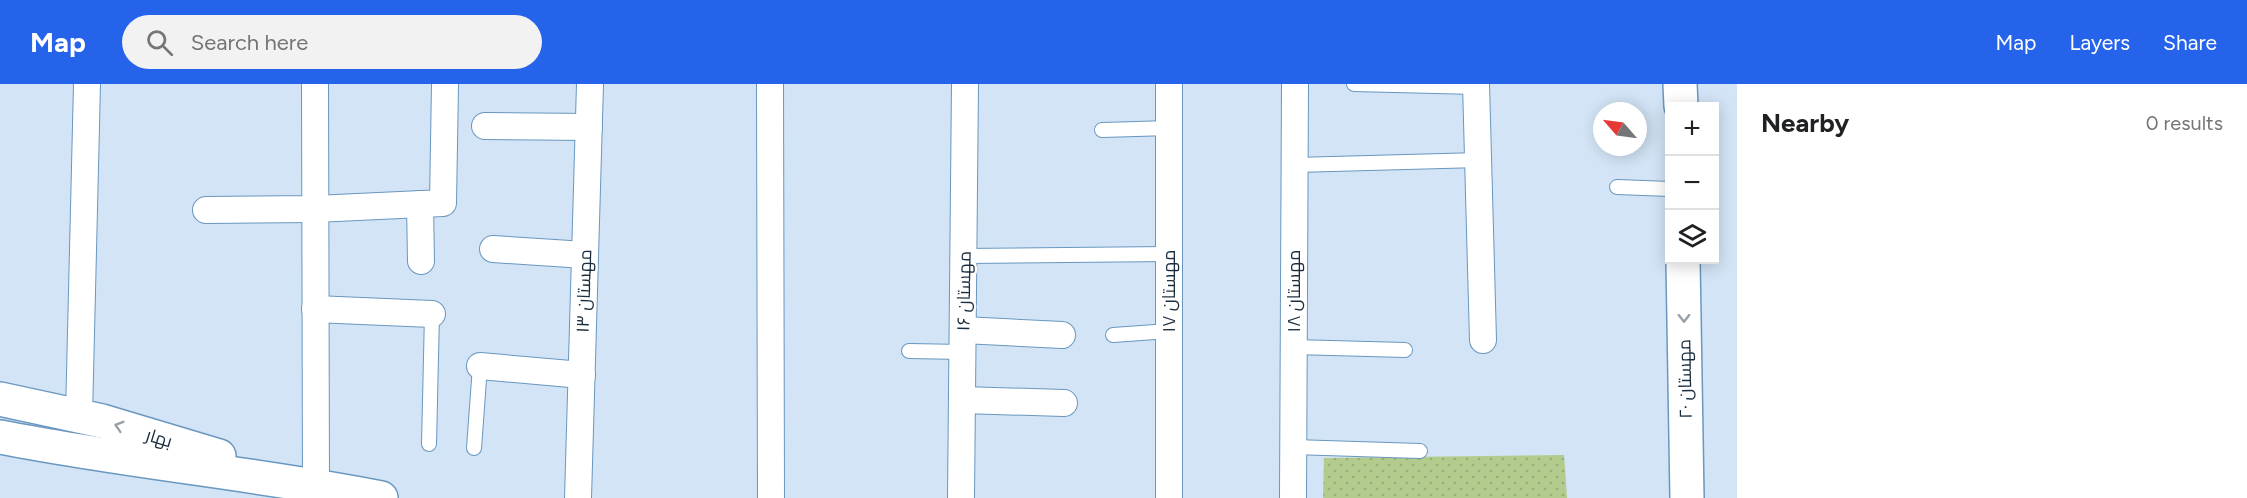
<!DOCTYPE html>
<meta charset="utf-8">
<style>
:root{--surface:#fff;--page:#f2f2f2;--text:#202124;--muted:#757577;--line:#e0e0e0;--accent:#2563eb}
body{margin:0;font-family:Figtree,Cairo,sans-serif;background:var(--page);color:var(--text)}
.controls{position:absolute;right:18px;top:18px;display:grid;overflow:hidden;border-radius:0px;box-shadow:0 3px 15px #0003}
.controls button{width:54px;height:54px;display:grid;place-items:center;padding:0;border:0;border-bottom:2px solid var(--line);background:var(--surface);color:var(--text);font:30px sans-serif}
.compass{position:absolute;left:1593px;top:18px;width:54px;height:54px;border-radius:50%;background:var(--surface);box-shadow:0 3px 15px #0003;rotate:298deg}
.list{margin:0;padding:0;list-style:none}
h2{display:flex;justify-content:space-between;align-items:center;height:78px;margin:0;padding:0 24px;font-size:26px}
h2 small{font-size:20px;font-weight:400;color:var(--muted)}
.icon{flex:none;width:33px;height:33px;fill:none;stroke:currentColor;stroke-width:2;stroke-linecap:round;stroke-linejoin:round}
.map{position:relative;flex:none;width:1737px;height:414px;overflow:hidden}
header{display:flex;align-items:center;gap:36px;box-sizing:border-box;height:84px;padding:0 30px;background:var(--accent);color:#fff}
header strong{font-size:28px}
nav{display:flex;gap:33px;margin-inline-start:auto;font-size:21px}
.search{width:420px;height:54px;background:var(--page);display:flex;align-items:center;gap:15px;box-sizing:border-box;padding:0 21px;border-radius:33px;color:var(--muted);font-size:22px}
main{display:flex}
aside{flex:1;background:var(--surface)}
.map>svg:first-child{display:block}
.grass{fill:url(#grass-dots)}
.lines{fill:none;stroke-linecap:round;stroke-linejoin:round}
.lane-casing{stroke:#6997bf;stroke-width:16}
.street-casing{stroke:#6997bf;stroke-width:28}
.secondary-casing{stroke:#6997bf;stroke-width:36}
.lane{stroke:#fff;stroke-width:14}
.street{stroke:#fff;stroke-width:26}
.secondary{stroke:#fff;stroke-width:33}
.oneway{stroke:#98a0a8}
.labels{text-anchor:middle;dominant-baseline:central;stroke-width:4.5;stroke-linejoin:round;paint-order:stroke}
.street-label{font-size:18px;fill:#1a2d3e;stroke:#fff}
</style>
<header>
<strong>Map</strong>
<div class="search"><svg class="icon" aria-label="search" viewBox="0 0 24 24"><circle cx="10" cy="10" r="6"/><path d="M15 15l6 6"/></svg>Search here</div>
<nav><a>Map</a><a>Layers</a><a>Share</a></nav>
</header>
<main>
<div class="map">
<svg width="1737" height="414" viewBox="0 0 1737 414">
<defs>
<pattern id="grass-dots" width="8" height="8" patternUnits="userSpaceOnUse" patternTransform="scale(1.5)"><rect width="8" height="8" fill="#b3cb8c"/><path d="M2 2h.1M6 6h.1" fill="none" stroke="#99af7a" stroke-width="1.8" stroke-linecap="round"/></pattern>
</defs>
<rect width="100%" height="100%" fill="#d2e4f6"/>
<path class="grass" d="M1564 371 1567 414H1323L1324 374Z"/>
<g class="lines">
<g class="lane-casing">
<g id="lane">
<path d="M1354 0 1476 3"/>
<path d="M1102 46 1170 44"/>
<path d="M1295 81 1480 76"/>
<path d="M1617 103 1670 105"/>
<path d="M964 172 1168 170"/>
<path d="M1113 251 1169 247"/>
<path d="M1294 263 1405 266"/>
<path d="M909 267 963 268"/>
<path d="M429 360 432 230"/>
<path d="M1293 363 1420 367"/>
<path d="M474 364 480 282"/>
</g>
</g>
<g class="street-casing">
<g id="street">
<path d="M315 0 316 401"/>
<path d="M770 0 771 414"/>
<path d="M1476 0 1483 256"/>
<path d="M485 42 589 43"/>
<path d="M420 120 421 177"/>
<path d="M206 126 315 125 443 119 445 0"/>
<path d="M493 165 585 171"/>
<path d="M315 225 432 230"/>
<path d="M963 246 1062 251"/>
<path d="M480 282 582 291"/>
<path d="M962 316 1064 319"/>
<path d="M79 332 87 0"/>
<path d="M578 414 590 0"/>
<path d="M961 414 965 0"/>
<path d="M1169 414V0"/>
<path d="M1293 414 1295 0"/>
</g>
</g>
<g class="secondary-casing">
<g id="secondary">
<path d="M1680 0 1681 22"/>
<path d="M1683 176 1687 414"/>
<path d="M0 315 102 337 219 372"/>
<path d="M0 353C126 378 255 389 381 414"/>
</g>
</g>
<use href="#lane" class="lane"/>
<use href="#street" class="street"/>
<use href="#secondary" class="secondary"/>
</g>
<defs><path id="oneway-chevron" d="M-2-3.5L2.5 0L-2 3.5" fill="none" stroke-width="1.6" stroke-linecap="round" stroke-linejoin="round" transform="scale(1.5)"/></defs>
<g class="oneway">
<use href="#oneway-chevron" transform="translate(1684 234) rotate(89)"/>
<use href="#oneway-chevron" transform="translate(119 342) rotate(-163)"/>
</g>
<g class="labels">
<g class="street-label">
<text transform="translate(584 207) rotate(-88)">مهستان ۱۳</text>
<text transform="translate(964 207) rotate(-89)">مهستان ۱۶</text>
<text transform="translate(1169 207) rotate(-90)">مهستان ۱۷</text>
<text transform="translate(1294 207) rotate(-90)">مهستان ۱۸</text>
<text transform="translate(1685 295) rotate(-91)">مهستان ۲۰</text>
<text transform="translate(159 354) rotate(17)">بهار</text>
</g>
</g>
</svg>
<div class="controls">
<button>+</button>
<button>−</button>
<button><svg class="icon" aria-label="layers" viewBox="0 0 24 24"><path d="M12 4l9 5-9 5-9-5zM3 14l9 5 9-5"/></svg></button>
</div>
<svg class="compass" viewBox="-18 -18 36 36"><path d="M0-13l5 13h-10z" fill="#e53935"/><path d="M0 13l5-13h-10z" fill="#757577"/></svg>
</div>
<aside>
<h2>Nearby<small>0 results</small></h2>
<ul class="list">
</ul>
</aside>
</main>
